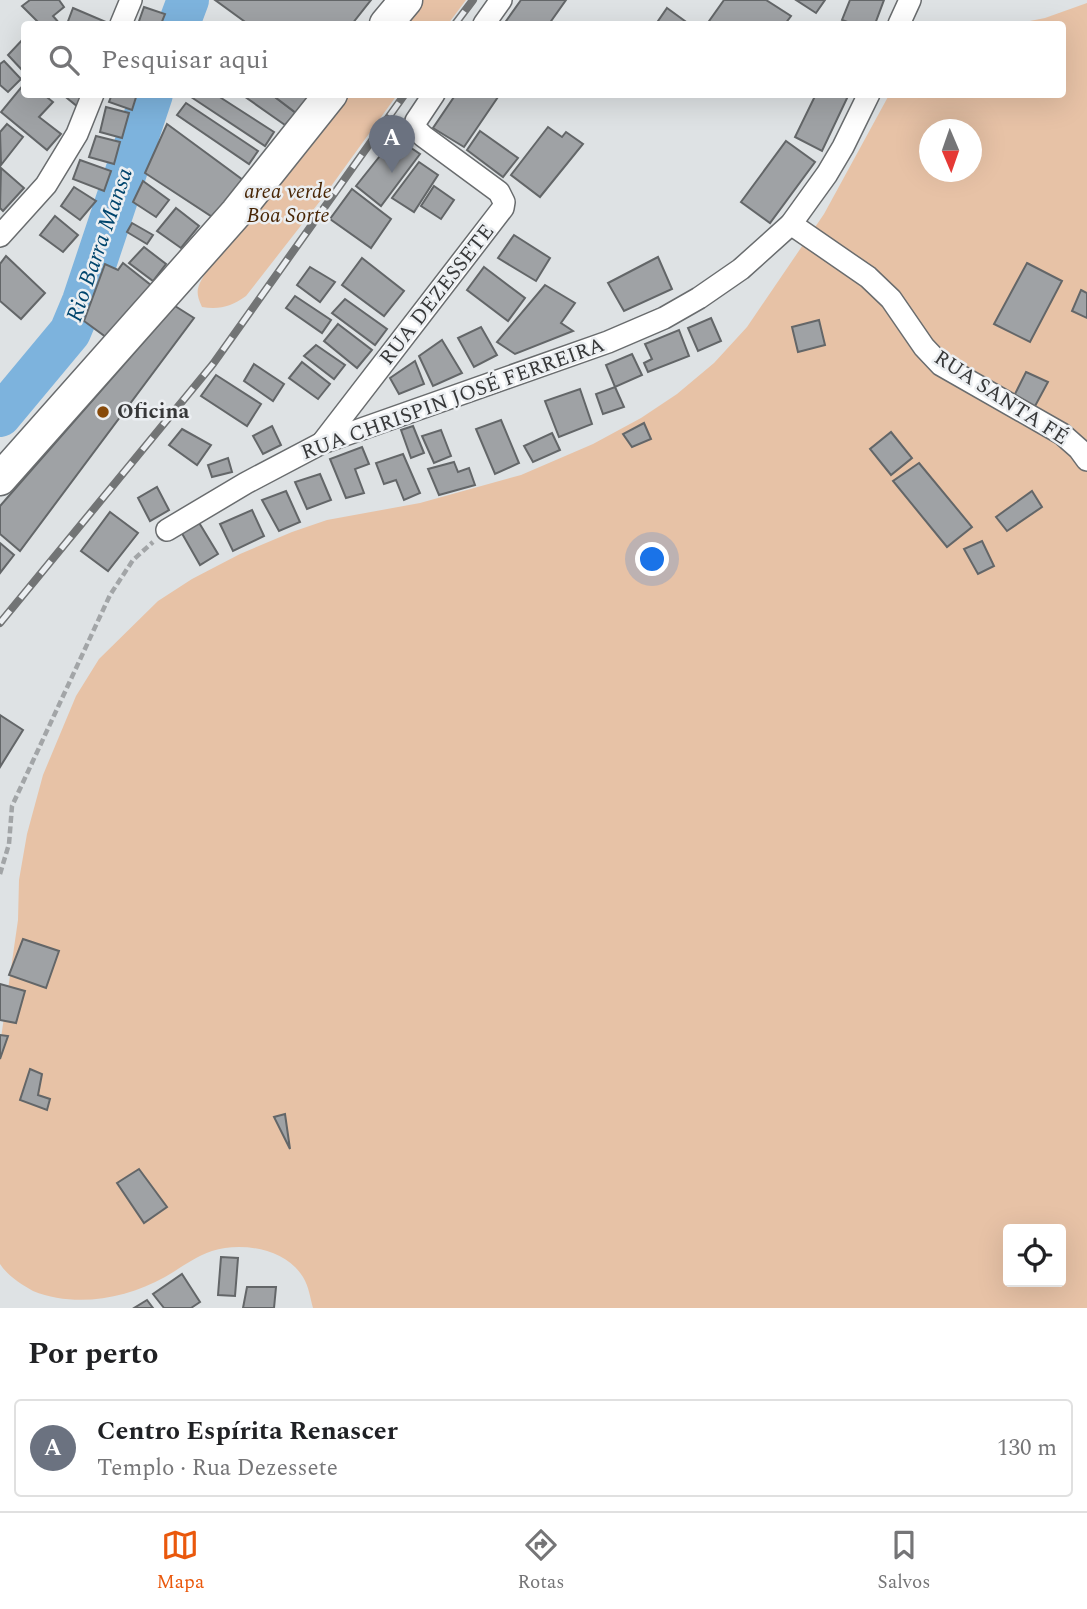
<!DOCTYPE html>
<html lang="pt">
<meta charset="utf-8">
<style>
:root{--surface:#fff;--page:#f2f2f2;--text:#202124;--muted:#757577;--line:#e0e0e0;--accent:#ea580c}
body{margin:0;font-family:Spectral,serif;background:var(--page);color:var(--text)}
.controls{position:absolute;right:21px;bottom:21px;display:grid;overflow:hidden;border-radius:7px;box-shadow:0 7px 28px #0002}
.controls button{width:63px;height:63px;display:grid;place-items:center;padding:0;border:0;border-bottom:2px solid var(--line);background:var(--surface);color:var(--text);font:35px sans-serif}
.compass{position:absolute;left:919px;top:119px;width:63px;height:63px;border-radius:50%;background:var(--surface);box-shadow:0 7px 28px #0002;rotate:178deg}
.you{position:absolute;left:653px;top:560px;width:24px;height:24px;margin:-18px;border:5px solid #fff;border-radius:50%;background:#1a73e8;box-shadow:0 0 0 10px #1a73e833}
.badge{display:grid;place-items:center;width:46px;height:46px;border-radius:50%;background:var(--accent);color:#fff;font-size:23px;font-weight:700}
.pin{position:absolute;translate:-50% -58px;filter:drop-shadow(0 2px 4px #0008)}
.pin::after{content:'';position:absolute;top:37px;width:24px;height:21px;background:inherit;clip-path:polygon(0 0,100% 0,50% 100%)}
.list{margin:0;padding:0;list-style:none}
h2{display:flex;justify-content:space-between;align-items:center;height:91px;margin:0;padding:0 28px;font-size:30px}
h2 small{font-size:23px;font-weight:400;color:var(--muted)}
.list li{display:grid;grid-template-columns:46px 1fr auto;gap:21px;align-items:center;box-sizing:border-box;height:98px;margin:0 14px 14px;padding:0 14px;border:2px solid var(--line);border-radius:7px}
.list b{display:block;font-size:26px;white-space:nowrap}
.list p{margin:0;font-size:23px;white-space:nowrap;color:var(--muted)}
.list em{font-size:23px;font-style:normal;color:var(--muted)}
.icon{flex:none;width:38px;height:38px;fill:none;stroke:currentColor;stroke-width:2;stroke-linecap:round;stroke-linejoin:round}
.map{position:relative;flex:none;width:1087px;height:1308px;overflow:hidden}
.search{position:absolute;background:var(--surface);box-shadow:0 7px 28px #0002;left:21px;right:21px;top:21px;height:77px;display:flex;align-items:center;gap:18px;box-sizing:border-box;padding:0 24px;border-radius:7px;color:var(--muted);font-size:26px}
.sheet{height:203px;background:var(--surface)}
nav{display:flex;justify-content:space-around;align-items:center;box-sizing:border-box;height:98px;border-top:2px solid var(--line);background:var(--surface);font-size:19px;color:var(--muted)}
nav a{display:grid;justify-items:center;gap:4px}
nav .on{color:var(--accent)}
.map>svg:first-child{display:block}
.green{fill:#e7c2a6;fill-rule:evenodd}
.lines{fill:none;stroke-linecap:round;stroke-linejoin:round}
.river{stroke:#7db3dd;stroke-width:42}
.building{fill:#9fa2a5;stroke:#636668;stroke-width:2}
.street-casing{stroke:#696c6e;stroke-width:24}
.secondary-casing{stroke:#696c6e;stroke-width:35}
.path{stroke:#a2a5a7;stroke-width:4.5;stroke-dasharray:7 3.5;stroke-linecap:butt}
.street{stroke:#fff;stroke-width:21}
.secondary{stroke:#fff;stroke-width:32}
.rail-casing{stroke:#727475;stroke-width:8}
.rail{stroke:#eceff2;stroke-width:5;stroke-dasharray:16;stroke-linecap:butt}
.poi-dot{fill:#874a0a;stroke:#eceff2;stroke-width:2.5}
.labels{text-anchor:middle;dominant-baseline:central;stroke-width:5;stroke-linejoin:round;paint-order:stroke}
.park-label{font-size:21px;font-style:italic;fill:#482504;stroke:#eceff2}
.street-label{font-size:21px;fill:#373839;stroke:#eceff2}
.poi-label{font-size:21px;font-weight:bold;fill:#373839;stroke:#eceff2;text-anchor:start}
.water-label{font-size:23px;font-style:italic;fill:#00456d;stroke:#eceff2}
</style>
<div class="map">
<svg width="1087" height="1308" viewBox="0 0 1087 1308">
<rect width="100%" height="100%" fill="#dee2e4"/>
<g class="green">
<path d="M418 0H466L448 24H399Z"/>
<path d="M1087 3V1308H313C310 1297 309 1287 303 1277 286 1249 242 1241 212 1251 194 1257 181 1268 165 1277 125 1299 76 1308 33 1291 21 1284 8 1276 0 1264V1045L18 920 19 880 27 834 43 775 76 696 99 659 158 601 192 579 240 554 292 532 327 520 420 503 521 475 593 444 641 418 677 394 714 363 747 327 824 214 889 95 1062 94V24H1015L1045 18ZM930 130H972V172H930ZM1008 1229H1061V1282H1008Z"/>
<path d="M344 95H397L324 196 246 296C232 306 220 310 202 307 194 291 198 286 206 272Z"/>
</g>
<g class="lines">
<g class="river">
<path d="M179 24 188 0"/>
<path d="M0 416 70 332 83 301 152 94"/>
</g>
</g>
<g class="building">
<path d="M30 0H59L64 7 53 16 60 24H40L22 6Z"/>
<path d="M215 0H371L352 24H248Z"/>
<path d="M521 0H566L549 24H504Z"/>
<path d="M724 0H766L791 16 785 24H707Z"/>
<path d="M796 0H825L816 13Z"/>
<path d="M850 0H884L875 24H853L842 20Z"/>
<path d="M144 7 165 14 161 24H138Z"/>
<path d="M73 8 106 22 105 24H67Z"/>
<path d="M667 8 689 24H656Z"/>
<path d="M24 38V68L22 70 8 55Z"/>
<path d="M4 61 21 79 8 92 0 85V64Z"/>
<path d="M24 84V94H43L53 102 39 117 61 134 47 150 1 112Z"/>
<path d="M62 94H82L78 107Z"/>
<path d="M112 94H137L132 110 109 102Z"/>
<path d="M215 94 274 132 265 146 188 95Z"/>
<path d="M241 94H271L296 113 285 125Z"/>
<path d="M271 94H311L296 113Z"/>
<path d="M456 94H500L464 147 433 128Z"/>
<path d="M816 94H849L822 151 795 137Z"/>
<path d="M186 103 258 151 249 164 177 115Z"/>
<path d="M106 107 129 113 122 138 100 132Z"/>
<path d="M7 124 23 137 1 165 0 132Z"/>
<path d="M167 124 243 180 217 220 145 173Z"/>
<path d="M548 127 562 137 566 132 583 144 540 197 511 175Z"/>
<path d="M480 131 518 158 503 177 467 150Z"/>
<path d="M96 136 120 142 114 164 89 157Z"/>
<path d="M395 137 420 154 381 206 356 186Z"/>
<path d="M786 141 815 162 770 223 741 202Z"/>
<path d="M80 160 111 171 104 191 73 179Z"/>
<path d="M419 162 438 175 414 212 392 198Z"/>
<path d="M1 168 24 188 3 211 0 208Z"/>
<path d="M143 181 169 200 156 217 133 202Z"/>
<path d="M434 186 454 200 441 219 421 206Z"/>
<path d="M74 187 96 201 80 220 61 206Z"/>
<path d="M352 189 391 219 371 248 330 219Z"/>
<path d="M176 208 199 226 181 248 157 231Z"/>
<path d="M55 216 78 235 63 252 40 235Z"/>
<path d="M132 223 153 235 147 244 127 232Z"/>
<path d="M514 235 550 258 536 281 498 258Z"/>
<path d="M144 247 166 264 153 281 129 263Z"/>
<path d="M6 256 45 293 21 319 0 301V264Z"/>
<path d="M658 257 672 289 624 311 608 283Z"/>
<path d="M362 258 404 291 384 316 342 285Z"/>
<path d="M123 263 152 286 110 340 84 321 105 264 118 270Z"/>
<path d="M1027 263 1062 281 1030 342 994 324Z"/>
<path d="M310 267 335 282 320 302 297 285Z"/>
<path d="M484 267 525 298 508 321 467 290Z"/>
<path d="M545 285 575 303 561 323 573 331 515 354 497 342Z"/>
<path d="M1081 290 1087 293V318L1072 311Z"/>
<path d="M295 296 331 320 322 333 286 308Z"/>
<path d="M345 299 387 329 375 345 332 313Z"/>
<path d="M175 306 194 318 20 551 0 534V506Z"/>
<path d="M711 318 721 341 698 351 688 328Z"/>
<path d="M819 320 825 345 798 352 792 327Z"/>
<path d="M338 324 372 350 357 368 324 341Z"/>
<path d="M481 327 497 355 474 367 458 338Z"/>
<path d="M679 330 689 356 648 372 644 363 652 359 645 344Z"/>
<path d="M442 340 462 373 433 386 419 356Z"/>
<path d="M316 345 345 365 334 379 304 356Z"/>
<path d="M632 354 642 375 615 387 606 365Z"/>
<path d="M415 361 424 384 399 394 390 378Z"/>
<path d="M302 362 330 384 318 399 289 378Z"/>
<path d="M254 364 284 384 273 401 244 381Z"/>
<path d="M1026 372 1048 382 1034 408 1013 398Z"/>
<path d="M216 375 261 404 247 426 201 396Z"/>
<path d="M615 387 624 407 603 414 596 394Z"/>
<path d="M580 389 592 424 559 437 545 401Z"/>
<path d="M501 420 519 463 495 474 476 429Z"/>
<path d="M644 423 651 439 632 447 623 434Z"/>
<path d="M272 426 281 445 263 454 253 436Z"/>
<path d="M413 426 424 453 411 458 401 430Z"/>
<path d="M182 429 211 445 197 465 169 445Z"/>
<path d="M441 430 451 456 434 463 422 436Z"/>
<path d="M891 432 912 458 891 475 870 449Z"/>
<path d="M552 433 560 450 533 462 524 446Z"/>
<path d="M362 447 369 464 355 469 364 493 346 498 330 459Z"/>
<path d="M403 454 420 493 404 500 396 480 384 484 376 463Z"/>
<path d="M228 458 232 472 212 477 208 465Z"/>
<path d="M454 462 458 472 469 468 475 485 439 495 428 469Z"/>
<path d="M919 463 972 527 947 547 893 481Z"/>
<path d="M320 474 331 500 307 509 295 482Z"/>
<path d="M157 487 169 510 150 521 138 498Z"/>
<path d="M286 491 300 522 279 531 262 500Z"/>
<path d="M1032 491 1042 507 1007 531 996 517Z"/>
<path d="M252 510 264 536 233 551 220 524Z"/>
<path d="M110 512 138 533 108 571 81 551Z"/>
<path d="M198 521 218 554 200 565 180 530Z"/>
<path d="M982 541 994 566 978 574 964 549Z"/>
<path d="M0 543 14 555 0 573Z"/>
<path d="M0 715 23 730 0 767Z"/>
<path d="M23 939 59 951 46 988 9 975Z"/>
<path d="M0 984 25 991 16 1023 0 1020Z"/>
<path d="M0 1035 8 1036 0 1059Z"/>
<path d="M30 1069 42 1074 38 1095 50 1099 47 1110 20 1100Z"/>
<path d="M285 1114 290 1149 274 1117Z"/>
<path d="M139 1169 167 1207 144 1223 117 1183Z"/>
<path d="M221 1257 238 1258 235 1296 218 1295Z"/>
<path d="M182 1274 200 1302 191 1308H164L153 1294Z"/>
<path d="M247 1287H276L274 1308H243Z"/>
<path d="M147 1300 153 1308H134Z"/>
</g>
<g class="lines">
<g class="street-casing">
<g id="street">
<path d="M121 24 131 0"/>
<path d="M484 24 501 0"/>
<path d="M899 24 910 0"/>
<path d="M791 224 868 277 891 299 924 347 941 365 1062 434 1079 449 1087 460"/>
<path d="M0 236 46 185 77 134 93 94"/>
<path d="M322 443 503 208 504 202 499 192 423 136 415 128 416 121 434 94"/>
<path d="M167 530 246 483 322 443 608 342 664 318 699 298 741 269 791 224 827 174 843 147 869 94"/>
</g>
</g>
<g class="secondary-casing">
<g id="secondary">
<path d="M386 24 406 0"/>
<path d="M0 479 237 212 331 94"/>
</g>
</g>
<path class="path" d="M0 874 9 844 12 806 110 595 133 560 153 542"/>
<use href="#street" class="street"/>
<use href="#secondary" class="secondary"/>
<g class="rail-casing">
<g id="rail">
<path d="M455 24 473 0"/>
<path d="M0 623 213 364 405 94"/>
</g>
</g>
<use href="#rail" class="rail"/>
</g>
<circle class="poi-dot" cx="103" cy="412" r="7"/>
<g class="labels">
<g class="park-label">
<text x="288" y="192">area verde<tspan x="288" dy="24">Boa Sorte</tspan></text>
</g>
<g class="street-label">
<text transform="translate(437 295) rotate(-52)">RUA DEZESSETE</text>
<text transform="translate(1001 398) rotate(33)">RUA SANTA FÉ</text>
<text transform="translate(453 399) rotate(-20)">RUA CHRISPIN JOSÉ FERREIRA</text>
</g>
<g class="poi-label">
<text x="117" y="412">Oficina</text>
</g>
<g class="water-label">
<text transform="translate(100 245) rotate(-71)">Rio Barra Mansa</text>
</g>
</g>
</svg>
<div class="controls">
<button><svg class="icon" aria-label="locate" viewBox="0 0 24 24"><circle cx="12" cy="12" r="6"/><path d="M12 2v4M12 18v4M2 12h4M18 12h4"/></svg></button>
</div>
<svg class="compass" viewBox="-18 -18 36 36"><path d="M0-13l5 13h-10z" fill="#e53935"/><path d="M0 13l5-13h-10z" fill="#757577"/></svg>
<div class="you"></div>
<div class="pin badge" style="left:392px;top:173px;background:#6b7280">A</div>
<div class="search"><svg class="icon" aria-label="search" viewBox="0 0 24 24"><circle cx="10" cy="10" r="6"/><path d="M15 15l6 6"/></svg>Pesquisar aqui</div>
</div>
<section class="sheet">
<h2>Por perto<small></small></h2>
<ul class="list">
<li><span class="badge" style="background:#6b7280">A</span><div><b>Centro Espírita Renascer</b><p>Templo · Rua Dezessete</p></div><em>130 m</em></li>
</ul>
</section>
<nav>
<a class="on"><svg class="icon" aria-label="map" viewBox="0 0 24 24"><path d="M3 6l6-2 6 2 6-2v14l-6 2-6-2-6 2zM9 4v14M15 6v14"/></svg>Mapa</a>
<a><svg class="icon" aria-label="directions" viewBox="0 0 24 24"><path d="M12 3l9 9-9 9-9-9zM9 14v-3h6M13 9l2 2-2 2"/></svg>Rotas</a>
<a><svg class="icon" aria-label="saved" viewBox="0 0 24 24"><path d="M7 4h10v16l-5-4-5 4z"/></svg>Salvos</a>
</nav>
